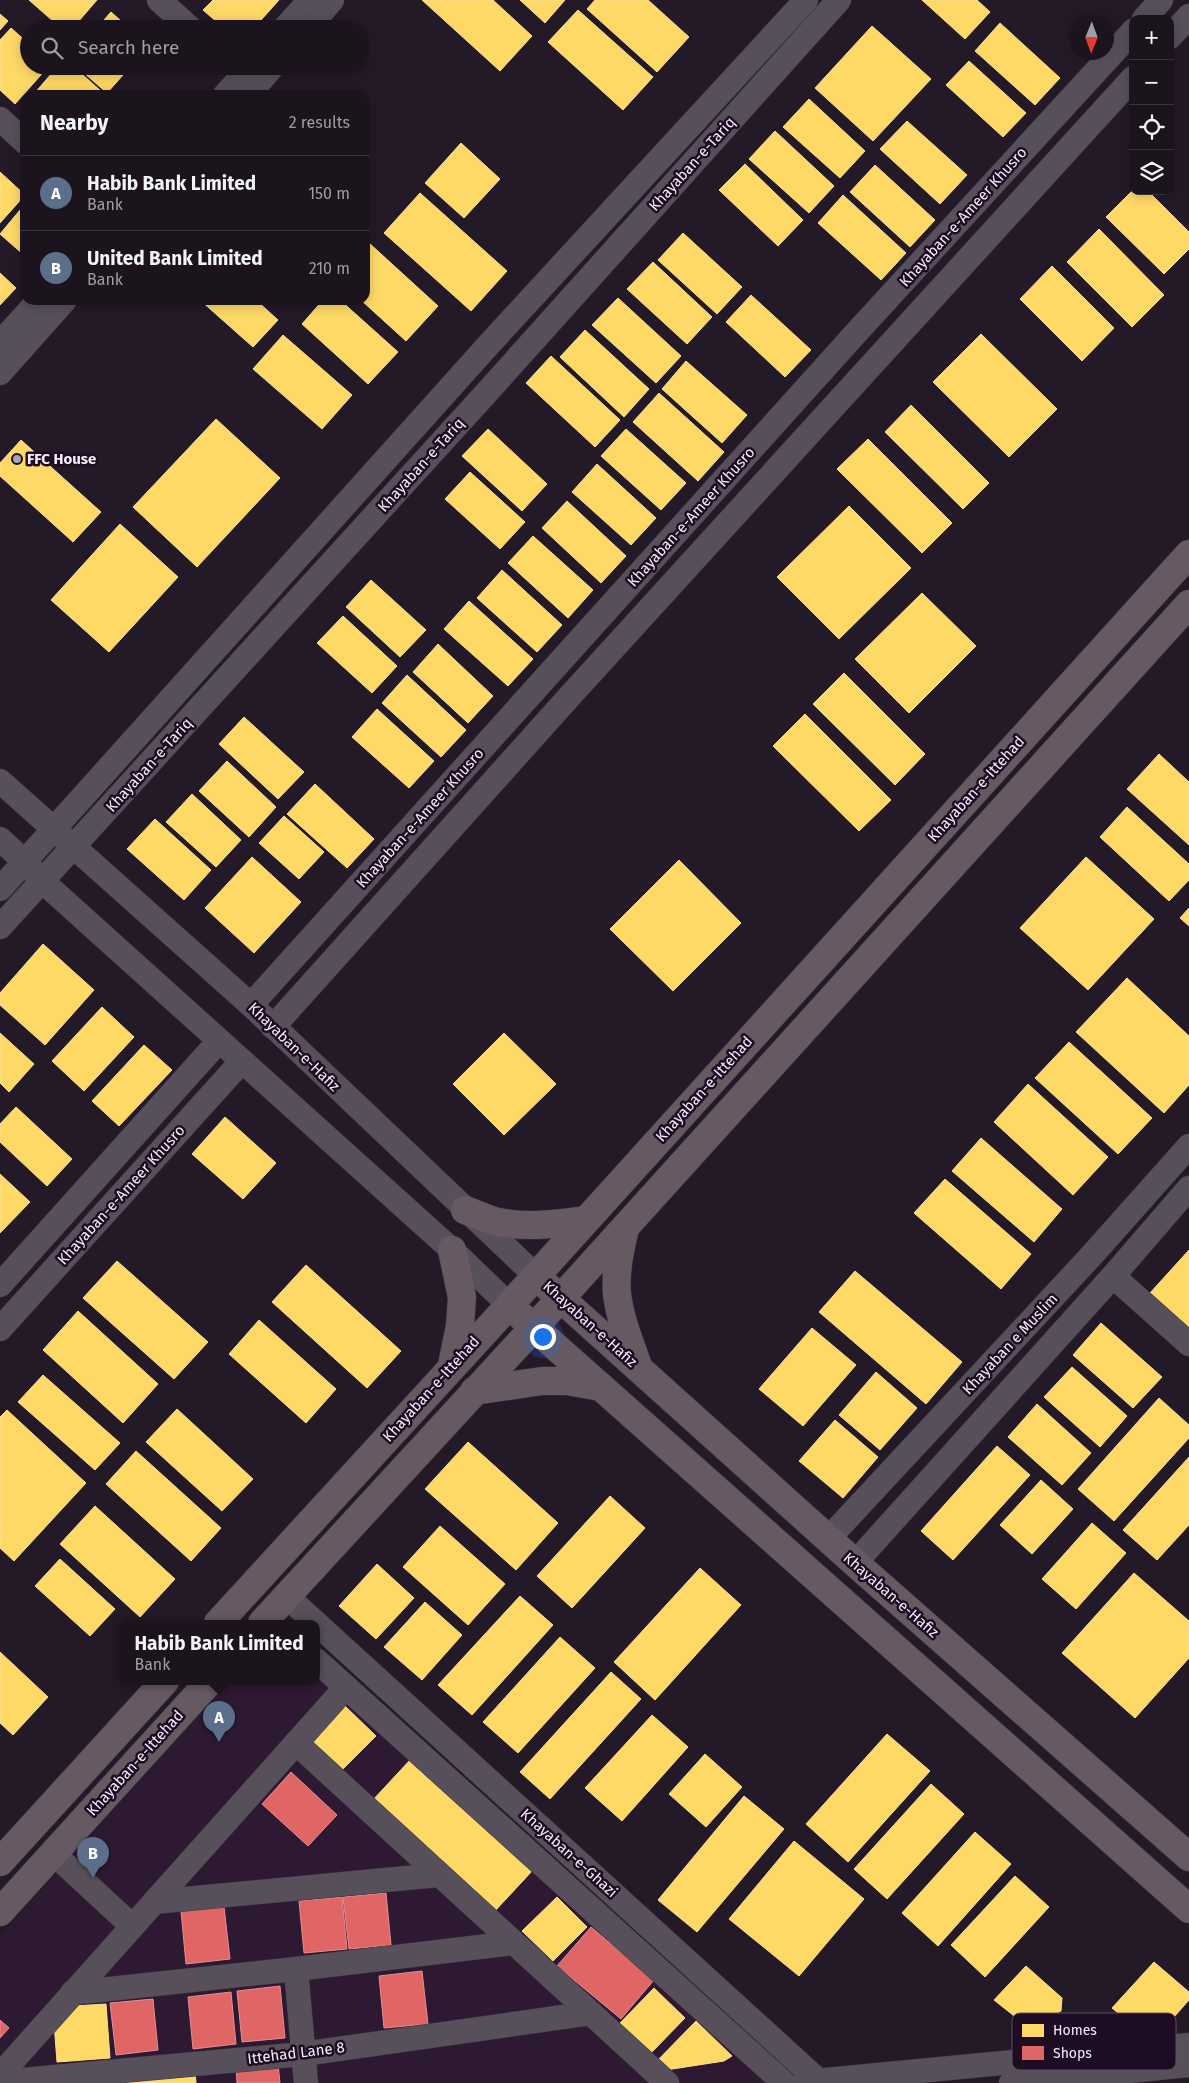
<!DOCTYPE html>
<meta charset="utf-8">
<style>
:root{--surface:#1b141d;--page:#241d26;--text:#f1f3f6;--muted:#a09ea4;--line:#39333b;--accent:#0b8043}
body{margin:0;font-family:"Fira Sans",sans-serif;background:var(--page);color:var(--text)}
.controls{position:absolute;right:15px;top:15px;display:grid;overflow:hidden;border-radius:10px;box-shadow:0 2px 12px #0003}
.controls button{width:45px;height:45px;display:grid;place-items:center;padding:0;border:0;border-bottom:1px solid var(--line);background:var(--surface);color:var(--text);font:25px sans-serif}
.compass{position:absolute;left:1069px;top:15px;width:45px;height:45px;border-radius:50%;background:var(--surface);box-shadow:0 2px 12px #0003;rotate:181deg}
.you{position:absolute;left:542px;top:1336px;width:18px;height:18px;margin:-12px;border:4px solid #fff;border-radius:50%;background:#1a73e8;box-shadow:0 0 0 8px #1a73e833}
.badge{display:grid;place-items:center;width:32px;height:32px;border-radius:50%;background:var(--accent);color:#fff;font-size:16px;font-weight:700}
.pin{position:absolute;translate:-50% -41px;filter:drop-shadow(0 1px 2px #0008)}
.pin::after{content:'';position:absolute;top:26px;width:18px;height:15px;background:inherit;clip-path:polygon(0 0,100% 0,50% 100%)}
.popup{position:absolute;left:118px;top:1620px;width:202px;height:65px;box-sizing:border-box;display:grid;place-content:center;border-radius:10px;background:var(--surface);filter:drop-shadow(0 1px 4px #0005);font-size:16px;white-space:nowrap;color:var(--muted)}
.popup b{font-size:19px;color:var(--text)}
.popup::after{content:'';position:absolute;left:50%;top:100%;margin-left:-10px;border:10px solid transparent;border-top-color:var(--surface)}
.list{margin:0;padding:0;list-style:none}
h2{display:flex;justify-content:space-between;align-items:center;height:65px;margin:0;padding:0 20px;font-size:21px}
h2 small{font-size:16px;font-weight:400;color:var(--muted)}
.list li{display:grid;grid-template-columns:32px 1fr auto;gap:15px;align-items:center;box-sizing:border-box;height:75px;padding:0 20px;border-top:1px solid var(--line)}
.list b{display:block;font-size:19px;white-space:nowrap}
.list p{margin:0;font-size:16px;white-space:nowrap;color:var(--muted)}
.list em{font-size:16px;font-style:normal;color:var(--muted)}
.icon{flex:none;width:28px;height:28px;fill:none;stroke:currentColor;stroke-width:2;stroke-linecap:round;stroke-linejoin:round}
.map{position:relative;flex:none;width:1189px;height:2083px;overflow:hidden}
.search{position:absolute;background:var(--surface);box-shadow:0 2px 12px #0003;left:20px;top:20px;width:350px;height:55px;display:flex;align-items:center;gap:12px;box-sizing:border-box;padding:0 18px;border-radius:28px;color:var(--muted);font-size:19px}
.panel{position:absolute;background:var(--surface);box-shadow:0 2px 12px #0003;left:20px;top:90px;width:350px;height:215px;border-radius:15px}
.map>svg:first-child{display:block}
.built{fill:#2e1933}
.homes{fill:#ffd966;stroke:#fdde93}
.shops{fill:#e06666;stroke:#e78e93}
.lines{fill:none;stroke-linecap:round;stroke-linejoin:round}
.minor-casing{stroke:#3f3742;stroke-width:25}
.major-casing{stroke:#3f3742;stroke-width:29}
.minor{stroke:#57505a;stroke-width:24}
.major{stroke:#665962;stroke-width:28}
.poi-dot{fill:#ada2b1;stroke:#1d0c22;stroke-width:2}
.labels{text-anchor:middle;dominant-baseline:central;stroke-width:5;stroke-linejoin:round;paint-order:stroke}
.street-label{font-size:15px;fill:#f7ebfb;stroke:#1d0c22}
.poi-label{font-size:15px;font-weight:bold;fill:#f7ebfb;stroke:#1d0c22;text-anchor:start}
.key{fill:#1d0c22;stroke:#5e4f63;stroke-width:1}
.key-label{font-size:14px;fill:#f7ebfb}
</style>
<div class="map">
<svg width="1189" height="2083" viewBox="0 0 1189 2083">
<rect width="100%" height="100%" fill="#241a27"/>
<path class="built" d="M317 1674 773 2083H0V1936L228 1681H316Z"/>
<g class="homes">
<path d="M29 0H97L72 29H62Z"/>
<path d="M213 0H279L253 29H225L203 10Z"/>
<path d="M422 0H493L532 36 500 71Z"/>
<path d="M520 0H565L545 23Z"/>
<path d="M595 0H648L689 37 657 72 587 9Z"/>
<path d="M922 0H977L990 12 965 39Z"/>
<path d="M578 10 653 77 623 110 548 42Z"/>
<path d="M111 12 130 29H96Z"/>
<path d="M0 14 8 21 0 30Z"/>
<path d="M1000 23 1060 78 1035 105 975 51Z"/>
<path d="M872 26 931 79 873 141 815 88Z"/>
<path d="M11 28 29 44V66H49L15 104 0 90V40Z"/>
<path d="M969 61 1026 113 1003 137 946 85Z"/>
<path d="M58 66H73L102 92 100 95H33Z"/>
<path d="M76 66H131L107 93Z"/>
<path d="M809 99 865 151 840 178 783 127Z"/>
<path d="M907 121 967 175 940 204 880 149Z"/>
<path d="M775 131 834 186 809 213 749 159Z"/>
<path d="M461 143 500 179 464 218 425 183Z"/>
<path d="M745 164 803 220 778 246 719 190Z"/>
<path d="M875 165 935 220 910 247 850 192Z"/>
<path d="M0 172 25 195 0 223Z"/>
<path d="M1133 190 1148 191 1189 232V249L1164 274 1106 217Z"/>
<path d="M420 193 507 271 471 311 384 233Z"/>
<path d="M843 195 906 253 881 280 818 223Z"/>
<path d="M25 204V256L0 234Z"/>
<path d="M1099 229 1164 295 1132 327 1067 262Z"/>
<path d="M683 233 742 287 717 314 658 260Z"/>
<path d="M369 243 438 306 406 341 361 300H365V246Z"/>
<path d="M653 262 712 317 687 344 627 289Z"/>
<path d="M1052 266 1114 328 1082 361 1020 299Z"/>
<path d="M0 273 16 288 0 305Z"/>
<path d="M751 295 811 350 785 377 726 322Z"/>
<path d="M618 298 681 356 656 383 592 325Z"/>
<path d="M200 300H256L278 320 253 347Z"/>
<path d="M323 300H340L398 352 368 384 302 324Z"/>
<path d="M585 330 649 389 624 417 560 357Z"/>
<path d="M981 334 1057 409 1009 457 933 382Z"/>
<path d="M283 335 352 395 322 429 253 369Z"/>
<path d="M551 356 620 420 595 447 526 383Z"/>
<path d="M686 361 747 415 722 443 662 389Z"/>
<path d="M659 393 724 452 698 481 633 422Z"/>
<path d="M911 405 989 483 963 509 885 432Z"/>
<path d="M216 419 280 478 197 567 133 507Z"/>
<path d="M488 429 547 484 522 511 462 456Z"/>
<path d="M626 429 686 483 661 510 601 456Z"/>
<path d="M868 439 952 523 922 553 837 469Z"/>
<path d="M21 440 101 512 73 542 0 476V463Z"/>
<path d="M597 464 656 518 631 545 572 492Z"/>
<path d="M470 472 525 522 500 549 445 499Z"/>
<path d="M567 501 626 556 601 583 542 528Z"/>
<path d="M849 506 911 568 839 639 777 577Z"/>
<path d="M120 524 178 577 109 652 51 600Z"/>
<path d="M533 536 593 590 568 618 508 563Z"/>
<path d="M502 570 562 625 537 652 477 598Z"/>
<path d="M371 580 426 630 400 657 346 607Z"/>
<path d="M922 593 976 646 909 713 855 659Z"/>
<path d="M469 601 533 659 508 686 444 629Z"/>
<path d="M343 616 397 666 372 693 317 643Z"/>
<path d="M438 644 493 696 468 723 413 672Z"/>
<path d="M844 673 925 754 895 785 813 704Z"/>
<path d="M407 675 466 730 441 757 382 703Z"/>
<path d="M377 709 434 761 409 788 352 737Z"/>
<path d="M805 714 891 800 859 831 773 746Z"/>
<path d="M244 717 304 772 278 799 219 744Z"/>
<path d="M1159 754 1189 782V845L1127 789Z"/>
<path d="M227 761 276 807 249 837 199 791Z"/>
<path d="M315 784 374 839 347 868 287 814Z"/>
<path d="M192 794 241 840 216 867 166 822Z"/>
<path d="M1127 807 1189 864V880L1169 901 1100 837Z"/>
<path d="M284 816 324 852 299 879 259 843Z"/>
<path d="M155 819 211 870 184 900 127 849Z"/>
<path d="M252 857 301 902 254 953 205 908Z"/>
<path d="M1086 857 1154 919 1088 990 1020 928Z"/>
<path d="M679 860 741 923 673 991 610 929Z"/>
<path d="M1189 908V926L1180 918Z"/>
<path d="M43 944 94 990 45 1045 0 1005V993Z"/>
<path d="M1127 978 1189 1036V1085L1164 1113 1076 1032Z"/>
<path d="M102 1007 134 1037 84 1091 52 1061Z"/>
<path d="M0 1033 34 1064 9 1092 0 1083Z"/>
<path d="M504 1033 556 1084 504 1135 453 1084Z"/>
<path d="M1069 1042 1152 1118 1118 1154 1035 1078Z"/>
<path d="M144 1045 172 1070 119 1126 92 1101Z"/>
<path d="M1028 1084 1108 1157 1073 1195 994 1122Z"/>
<path d="M16 1107 72 1159 47 1186 0 1142V1124Z"/>
<path d="M225 1117 276 1163 243 1199 192 1154Z"/>
<path d="M981 1138 1062 1209 1034 1242 952 1171Z"/>
<path d="M0 1174 30 1202 0 1233Z"/>
<path d="M945 1179 1031 1254 1001 1289 914 1213Z"/>
<path d="M1189 1250V1328L1150 1293Z"/>
<path d="M117 1261 208 1342 174 1379 83 1298Z"/>
<path d="M306 1265 401 1351 367 1388 272 1302Z"/>
<path d="M855 1271 962 1362 926 1404 819 1312Z"/>
<path d="M78 1311 158 1384 123 1423 43 1350Z"/>
<path d="M259 1320 336 1389 306 1423 229 1354Z"/>
<path d="M1101 1323 1162 1377 1133 1408 1073 1355Z"/>
<path d="M812 1328 856 1365 803 1426 759 1389Z"/>
<path d="M1072 1367 1127 1416 1100 1447 1044 1397Z"/>
<path d="M876 1372 917 1408 880 1450 839 1415Z"/>
<path d="M43 1375 120 1443 95 1470 18 1402Z"/>
<path d="M1159 1398 1189 1425V1438L1114 1521 1078 1489Z"/>
<path d="M1037 1404 1091 1453 1062 1485 1008 1437Z"/>
<path d="M177 1409 253 1479 222 1511 146 1442Z"/>
<path d="M7 1410 86 1483 14 1561 0 1548V1417Z"/>
<path d="M835 1420 878 1457 843 1498 799 1461Z"/>
<path d="M468 1442 558 1523 516 1570 425 1489Z"/>
<path d="M997 1446 1030 1475 953 1560 921 1531Z"/>
<path d="M136 1451 221 1528 191 1561 106 1484Z"/>
<path d="M1189 1457V1525L1157 1560 1123 1530Z"/>
<path d="M1041 1480 1073 1509 1032 1554 1000 1525Z"/>
<path d="M610 1496 645 1528 572 1608 537 1576Z"/>
<path d="M95 1506 175 1579 140 1617 60 1544Z"/>
<path d="M1092 1523 1126 1553 1076 1609 1042 1579Z"/>
<path d="M440 1526 505 1584 468 1625 403 1567Z"/>
<path d="M60 1559 115 1609 90 1636 35 1586Z"/>
<path d="M377 1564 414 1598 376 1639 339 1606Z"/>
<path d="M700 1568 741 1605 655 1700 614 1662Z"/>
<path d="M1134 1573 1189 1621V1658L1135 1718 1062 1653Z"/>
<path d="M520 1596 553 1625 472 1715 438 1685Z"/>
<path d="M425 1602 462 1635 422 1680 384 1647Z"/>
<path d="M560 1637 595 1668 518 1753 483 1722Z"/>
<path d="M0 1652 48 1697 13 1735 0 1723Z"/>
<path d="M611 1672 641 1699 550 1799 520 1772Z"/>
<path d="M345 1706 376 1736 342 1770 311 1740Z"/>
<path d="M652 1715 688 1747 622 1821 585 1788Z"/>
<path d="M887 1734 930 1771 848 1862 806 1824Z"/>
<path d="M705 1754 742 1787 706 1827 669 1794Z"/>
<path d="M411 1759 533 1870 494 1912 372 1801Z"/>
<path d="M931 1784 964 1814 887 1899 854 1869Z"/>
<path d="M744 1796 784 1829 697 1932 658 1900Z"/>
<path d="M975 1832 1011 1864 938 1946 902 1913Z"/>
<path d="M794 1841 864 1899 799 1976 729 1919Z"/>
<path d="M1015 1876 1049 1907 985 1977 951 1945Z"/>
<path d="M557 1897 587 1927 553 1961 522 1931Z"/>
<path d="M1154 1962 1189 1992V2000L1174 2017 1129 2022 1112 2008Z"/>
<path d="M1026 1966 1062 1998 1061 2011 1028 2027 994 2000Z"/>
<path d="M654 1988 685 2018 651 2053 620 2023Z"/>
<path d="M106 2004 110 2058 57 2062 54 2023 74 2006Z"/>
<path d="M696 2021 732 2056 724 2061 666 2070 653 2065Z"/>
<path d="M195 2070 196 2083H77Z"/>
</g>
<g class="shops">
<path d="M291 1772 337 1815 308 1846 262 1804Z"/>
<path d="M386 1893 391 1945 349 1949 343 1897Z"/>
<path d="M342 1897 347 1949 304 1953 299 1901Z"/>
<path d="M224 1907 230 1959 186 1964 181 1911Z"/>
<path d="M591 1927 654 1980 621 2019 557 1966Z"/>
<path d="M422 1971 428 2024 384 2028 379 1976Z"/>
<path d="M280 1986 285 2038 242 2042 237 1991Z"/>
<path d="M231 1992 236 2044 193 2049 188 1997Z"/>
<path d="M153 1999 158 2050 116 2055 110 2003Z"/>
<path d="M0 2020 9 2028 0 2038Z"/>
<path d="M278 2064 280 2083H237L236 2068Z"/>
</g>
<g class="lines">
<g class="minor-casing">
<g id="minor">
<path d="M159 0 191 29"/>
<path d="M1144 19 1161 0"/>
<path d="M284 29 310 0"/>
<path d="M307 29 332 0"/>
<path d="M1170 37 1189 16"/>
<path d="M225 95 251 66"/>
<path d="M248 95 273 66"/>
<path d="M0 119 25 142"/>
<path d="M0 343 39 300"/>
<path d="M0 373 65 300"/>
<path d="M0 781 251 1005 536 1276"/>
<path d="M0 839 24 861 41 880 452 1250 508 1304"/>
<path d="M0 889 492 341 806 0"/>
<path d="M0 927 489 390 839 0"/>
<path d="M251 1005 856 333 1133 31"/>
<path d="M273 1027 569 697 1133 78"/>
<path d="M1113 1276 1189 1344"/>
<path d="M0 1285 219 1041"/>
<path d="M0 1329 242 1061"/>
<path d="M828 1539 1092 1255 1189 1146"/>
<path d="M855 1563 1113 1276 1189 1188"/>
<path d="M286 1596 316 1623"/>
<path d="M316 1623 821 2083"/>
<path d="M316 1660 784 2083"/>
<path d="M296 1743 667 2083"/>
<path d="M53 1853 132 1926"/>
<path d="M154 1902 438 1875"/>
<path d="M296 1969 306 2083"/>
<path d="M72 1993 296 1969 513 1943"/>
<path d="M0 2075 346 1687"/>
<path d="M0 2082 303 2054 591 2013"/>
<path d="M805 2082 1189 2045"/>
<path d="M1011 2083 1189 2065"/>
</g>
</g>
<g class="major-casing">
<g id="major">
<path d="M465 1210C476 1214 487 1219 498 1222 527 1228 557 1224 585 1220"/>
<path d="M625 1228C620 1250 615 1272 617 1294 620 1319 630 1343 638 1366"/>
<path d="M548 1287 855 1563 1189 1857"/>
<path d="M521 1316 1189 1909"/>
<path d="M452 1365 460 1326 462 1297 452 1250"/>
<path d="M474 1391 542 1381H567L601 1387"/>
<path d="M218 1623 536 1276 1189 554"/>
<path d="M262 1623 561 1298 1189 604"/>
<path d="M0 1862 165 1681"/>
<path d="M0 1912 210 1681"/>
</g>
</g>
<use href="#minor" class="minor"/>
<use href="#major" class="major"/>
</g>
<circle class="poi-dot" cx="17" cy="459" r="5"/>
<g class="labels">
<g class="street-label">
<text transform="translate(692 164) rotate(-48)">Khayaban-e-Tariq</text>
<text transform="translate(963 217) rotate(-48)">Khayaban-e-Ameer Khusro</text>
<text transform="translate(421 465) rotate(-48)">Khayaban-e-Tariq</text>
<text transform="translate(691 517) rotate(-48)">Khayaban-e-Ameer Khusro</text>
<text transform="translate(149 765) rotate(-48)">Khayaban-e-Tariq</text>
<text transform="translate(976 789) rotate(-48)">Khayaban-e-Ittehad</text>
<text transform="translate(420 818) rotate(-48)">Khayaban-e-Ameer Khusro</text>
<text transform="translate(294 1047) rotate(44)">Khayaban-e-Hafiz</text>
<text transform="translate(704 1089) rotate(-48)">Khayaban-e-Ittehad</text>
<text transform="translate(121 1195) rotate(-48)">Khayaban-e-Ameer Khusro</text>
<text transform="translate(590 1324) rotate(42)">Khayaban-e-Hafiz</text>
<text transform="translate(1010 1344) rotate(-47)">Khayaban e Muslim</text>
<text transform="translate(431 1389) rotate(-48)">Khayaban-e-Ittehad</text>
<text transform="translate(891 1595) rotate(41)">Khayaban-e-Hafiz</text>
<text transform="translate(135 1763) rotate(-48)">Khayaban-e-Ittehad</text>
<text transform="translate(569 1853) rotate(42)">Khayaban-e-Ghazi</text>
<text transform="translate(296 2053) rotate(-7)">Ittehad Lane 8</text>
</g>
<g class="poi-label">
<text x="27" y="459">FFC House</text>
</g>
</g>
<rect x="1012" y="2013" width="164" height="57" rx="8" class="key"/>
<rect x="1022" y="2024" width="22" height="13" fill="#ffd966"/>
<rect x="1022" y="2046" width="22" height="14" fill="#e06666"/>
<g class="key-label">
<text x="1053" y="2035">Homes</text>
<text x="1053" y="2058">Shops</text>
</g>
</svg>
<div class="controls">
<button>+</button>
<button>−</button>
<button><svg class="icon" aria-label="locate" viewBox="0 0 24 24"><circle cx="12" cy="12" r="6"/><path d="M12 2v4M12 18v4M2 12h4M18 12h4"/></svg></button>
<button><svg class="icon" aria-label="layers" viewBox="0 0 24 24"><path d="M12 4l9 5-9 5-9-5zM3 14l9 5 9-5"/></svg></button>
</div>
<svg class="compass" viewBox="-18 -18 36 36"><path d="M0-13l5 13h-10z" fill="#e53935"/><path d="M0 13l5-13h-10z" fill="#a09ea4"/></svg>
<div class="you"></div>
<div class="pin badge" style="left:219px;top:1742px;background:#5c6f8a">A</div>
<div class="popup"><b>Habib Bank Limited</b>Bank</div>
<div class="pin badge" style="left:93px;top:1878px;background:#5c6f8a">B</div>
<div class="search"><svg class="icon" aria-label="search" viewBox="0 0 24 24"><circle cx="10" cy="10" r="6"/><path d="M15 15l6 6"/></svg>Search here</div>
<section class="panel">
<h2>Nearby<small>2 results</small></h2>
<ul class="list">
<li><span class="badge" style="background:#5c6f8a">A</span><div><b>Habib Bank Limited</b><p>Bank</p></div><em>150 m</em></li>
<li><span class="badge" style="background:#5c6f8a">B</span><div><b>United Bank Limited</b><p>Bank</p></div><em>210 m</em></li>
</ul>
</section>
</div>
